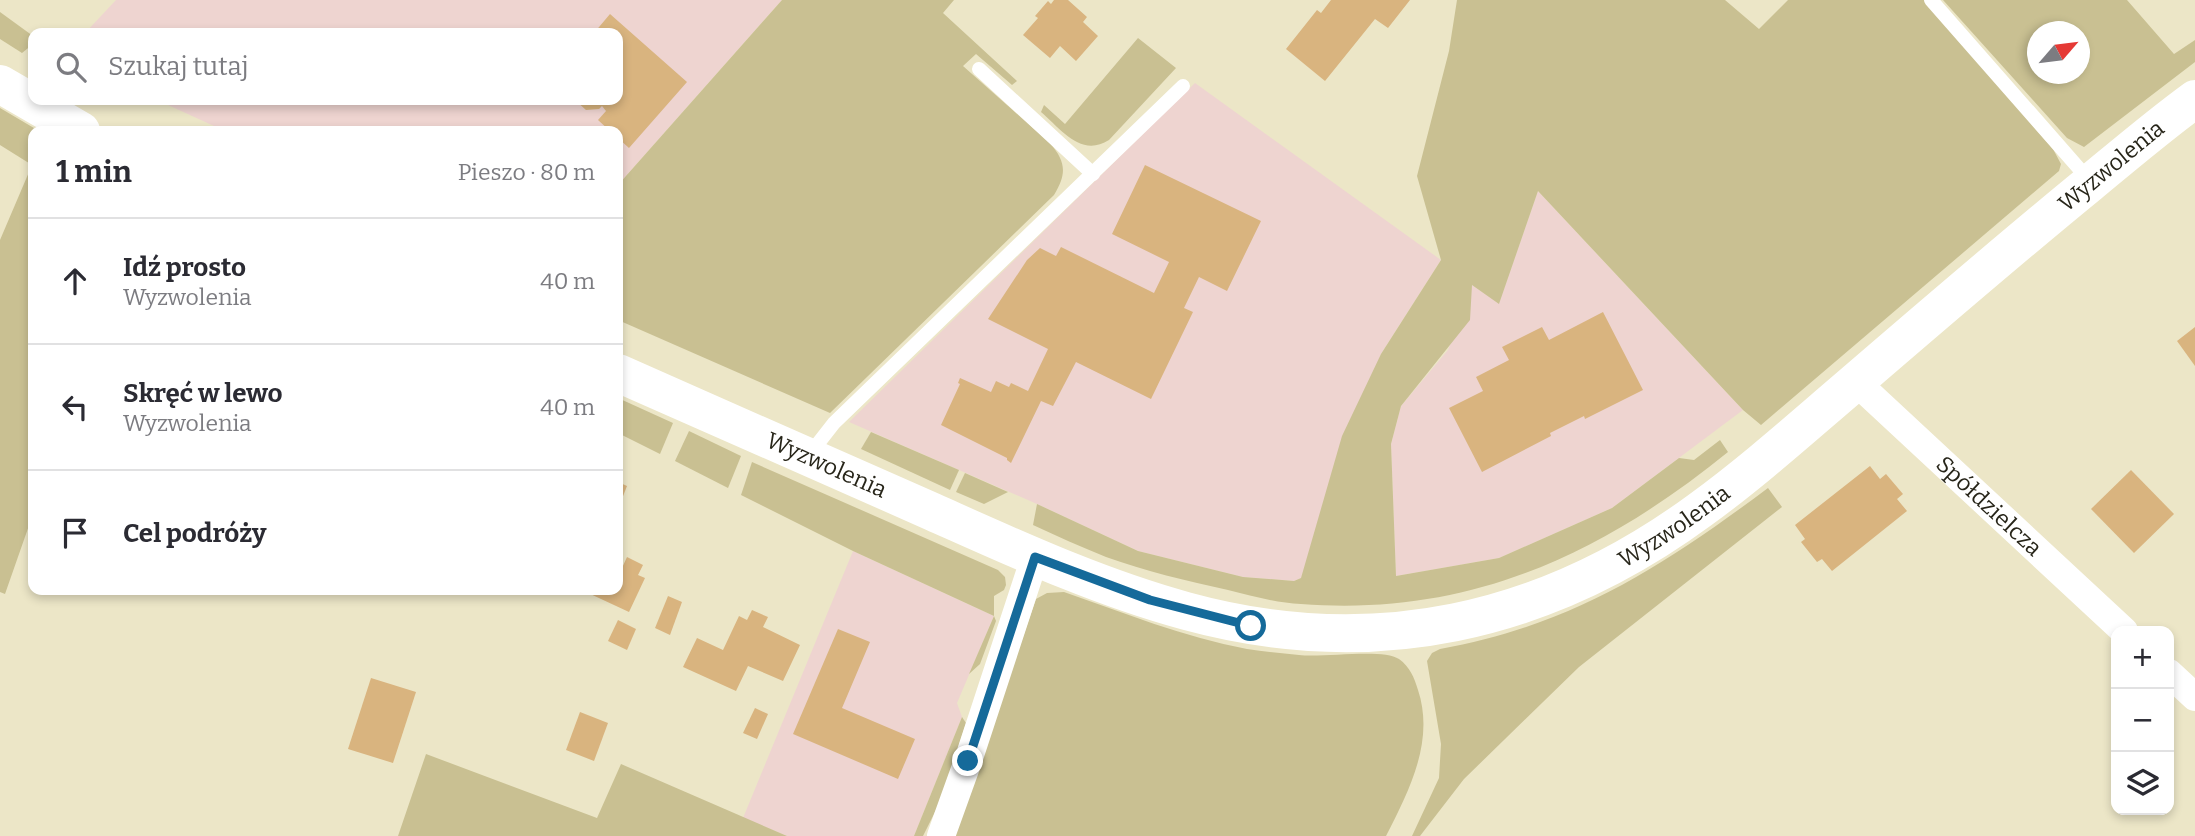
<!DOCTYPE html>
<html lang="pl">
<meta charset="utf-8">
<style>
:root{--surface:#fff;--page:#f2f2f3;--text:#2b2b33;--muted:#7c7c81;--line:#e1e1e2}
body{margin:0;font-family:Bitter,serif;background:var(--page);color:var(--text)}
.controls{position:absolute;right:21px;bottom:21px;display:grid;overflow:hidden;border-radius:14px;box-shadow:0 4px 10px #0003}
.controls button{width:63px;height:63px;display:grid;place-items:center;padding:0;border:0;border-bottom:2px solid var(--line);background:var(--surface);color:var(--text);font:35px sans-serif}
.compass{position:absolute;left:2027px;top:21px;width:63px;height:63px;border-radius:50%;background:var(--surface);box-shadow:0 4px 10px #0003;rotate:62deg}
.stop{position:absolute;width:21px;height:21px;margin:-16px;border:5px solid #156a9a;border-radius:50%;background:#fff}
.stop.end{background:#156a9a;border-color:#fff;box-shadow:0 2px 7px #0008}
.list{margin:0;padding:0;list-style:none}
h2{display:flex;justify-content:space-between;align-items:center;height:91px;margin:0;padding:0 28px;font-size:30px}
h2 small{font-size:23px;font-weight:400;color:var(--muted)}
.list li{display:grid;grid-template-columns:46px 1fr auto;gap:21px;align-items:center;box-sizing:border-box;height:126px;padding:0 28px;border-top:2px solid var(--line)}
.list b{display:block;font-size:26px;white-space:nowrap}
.list p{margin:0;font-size:23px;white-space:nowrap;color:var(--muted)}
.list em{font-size:23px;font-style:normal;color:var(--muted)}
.icon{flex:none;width:38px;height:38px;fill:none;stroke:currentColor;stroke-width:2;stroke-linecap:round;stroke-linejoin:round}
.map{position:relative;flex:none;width:2195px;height:836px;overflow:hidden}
.search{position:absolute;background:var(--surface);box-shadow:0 4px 10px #0003;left:28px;top:28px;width:595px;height:77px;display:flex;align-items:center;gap:18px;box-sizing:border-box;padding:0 24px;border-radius:14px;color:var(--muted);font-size:26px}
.panel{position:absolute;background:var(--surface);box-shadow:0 4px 10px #0003;left:28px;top:126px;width:595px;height:469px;border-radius:14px}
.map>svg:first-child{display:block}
.commercial{fill:#eed4d0}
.green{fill:#c9c092;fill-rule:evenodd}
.building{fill:#d9b47f}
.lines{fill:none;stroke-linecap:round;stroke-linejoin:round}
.lane{stroke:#fff;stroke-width:14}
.street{stroke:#fff;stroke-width:28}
.secondary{stroke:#fff;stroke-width:38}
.route{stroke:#156a9a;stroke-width:9}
.labels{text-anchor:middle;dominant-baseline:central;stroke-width:5;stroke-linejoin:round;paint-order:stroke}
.street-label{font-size:23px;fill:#272519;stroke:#fff}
</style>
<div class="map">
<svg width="2195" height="836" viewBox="0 0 2195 836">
<rect width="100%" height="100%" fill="#ece6c7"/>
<g class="commercial">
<path d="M116 0H782L618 185V131H225L157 100H618V33H85Z"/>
<path d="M1195 83 1441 260 1381 354 1301 578 1294 581 1243 577 1138 551 1037 504 849 422Z"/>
<path d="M1538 191 1743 410 1612 508 1499 558 1396 576 1391 444 1401 406 1448 350 1472 285 1499 303Z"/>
<path d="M853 551 994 616 957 703 962 717 914 836H787L743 818Z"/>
</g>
<g class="green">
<path d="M782 0H954L943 13 1017 81 1012 85 976 54 963 66 1050 143C1066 162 1067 174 1054 195L830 413 618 320V185Z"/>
<path d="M1457 0H1725L1759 29 1788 0H1924L2053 149 2061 164 2059 171 1761 425 1743 410 1538 191 1499 304 1472 285 1470 320 1401 406 1391 444 1396 576 1499 558 1612 508 1679 458 1694 460 1720 440 1728 452C1601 555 1468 617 1301 604 1277 603 1252 596 1228 590 1187 581 1145 571 1106 557 1081 547 1057 536 1033 525L1037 504 1138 551 1243 577 1294 581 1301 578 1342 436 1381 354 1441 260 1417 176 1449 51Z"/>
<path d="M1943 0H2127L2174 54 2195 40V62L2084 147 2067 138ZM2038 32H2080V74H2038Z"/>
<path d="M0 12 33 36V44L22 53 0 39Z"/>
<path d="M1138 38 1176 68 1109 140C1081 158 1061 129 1041 112L1044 105 1065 124Z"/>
<path d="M0 108 39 131H33V514L5 594 0 592V240L32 165 0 145Z"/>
<path d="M618 398 673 423 660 454 618 433Z"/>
<path d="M689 431 741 456 728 488 675 461Z"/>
<path d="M871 432 959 470 950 490 861 449Z"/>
<path d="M752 462 998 570 1005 577 1006 585 1004 590 994 596V616L996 621 980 664 969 674 994 616 853 551 741 495Z"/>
<path d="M965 473 1008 492 984 504 956 492Z"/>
<path d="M1768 488 1782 507 1579 667 1464 779 1420 836H1412L1439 778 1441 744 1427 661 1432 653 1440 649C1573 625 1662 567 1768 488Z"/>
<path d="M1064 592C1124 613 1184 637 1247 649 1264 652 1282 653 1299 655 1323 658 1383 648 1399 659 1410 667 1414 677 1418 690 1435 741 1409 791 1386 836H955L1036 599 1047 593Z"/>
<path d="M962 717 966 723 942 798 923 836H914Z"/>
<path d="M426 754 597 818 621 764 787 836H398Z"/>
</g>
<g class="building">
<path d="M1054 0H1068L1087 17 1083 22 1098 36 1076 61 1060 46 1050 58 1023 35 1038 18 1035 16 1048 1 1051 4Z"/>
<path d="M1331 0H1410L1388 28 1375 19 1325 81 1286 49 1317 10 1321 13Z"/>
<path d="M610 14 687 82 629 148 618 138V131H610L598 120 606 111 602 106 599 109 586 110 575 100H618V33H594Z"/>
<path d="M1145 165 1261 221 1227 291 1199 277 1184 308 1193 312 1151 399 1076 362 1053 406 1041 401 1011 463 1007 460V458L941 425 960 384 958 383 960 378 991 392 996 381 1009 387 1011 383 1028 391 1048 349 988 319 1027 260 1040 248 1056 256 1061 247 1154 293 1169 262 1112 234Z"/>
<path d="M1603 312 1643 390 1585 419 1584 416 1550 433 1551 436 1482 472 1449 408 1483 391 1476 377 1509 360 1502 347 1542 327 1549 340Z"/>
<path d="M2195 327V366L2177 341Z"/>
<path d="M1870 466 1880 479 1886 474 1903 494 1897 499 1907 511 1832 571 1822 559 1817 562 1801 542 1805 539 1795 525Z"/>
<path d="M2131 470 2174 514 2134 553 2091 509Z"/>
<path d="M618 482 627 486 618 509Z"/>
<path d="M627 557 643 565 638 575 645 578 629 612 586 592 587 590H618V566L622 568Z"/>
<path d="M668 596 682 602 670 635 655 628Z"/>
<path d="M752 610 768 617 763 627 800 645 783 681 748 666 736 691 683 667 697 638 723 650 739 616 747 620Z"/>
<path d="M618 620 636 629 627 650 608 641Z"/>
<path d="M838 629 870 642 842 708 915 739 898 779 793 734Z"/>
<path d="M371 678 416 692 393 763 348 749Z"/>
<path d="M755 708 768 714 757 739 743 733Z"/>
<path d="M580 712 608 723 594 761 566 750Z"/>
</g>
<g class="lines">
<g class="lane">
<path d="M1931 0 2090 181"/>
<path d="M979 69 1093 174"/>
<path d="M809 455 834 423 1183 86"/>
</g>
<g class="street">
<path id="s1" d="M1856 382 2124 631"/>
<path d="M2169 673 2195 697"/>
<path d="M941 836 968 761 1035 557"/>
</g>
<g class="secondary">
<path d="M0 84 81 131"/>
<path id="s2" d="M618 373C723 419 828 465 933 512 1016 549 1098 587 1186 611 1372 662 1545 624 1700 510 1751 473 1799 430 1847 389 1927 320 2007 251 2089 184 2124 155 2158 126 2195 99"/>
</g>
</g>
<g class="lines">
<path class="route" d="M968 761 1035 557 1150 600 1251 626"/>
</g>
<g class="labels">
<g class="street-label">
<text stroke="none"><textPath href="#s2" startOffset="1696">Wyzwolenia</textPath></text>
<text stroke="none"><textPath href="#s2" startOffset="228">Wyzwolenia</textPath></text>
<text stroke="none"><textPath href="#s1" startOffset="182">Spółdzielcza</textPath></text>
<text stroke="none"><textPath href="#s2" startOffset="1129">Wyzwolenia</textPath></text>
</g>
</g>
</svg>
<div class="controls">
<button>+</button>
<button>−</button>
<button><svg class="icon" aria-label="layers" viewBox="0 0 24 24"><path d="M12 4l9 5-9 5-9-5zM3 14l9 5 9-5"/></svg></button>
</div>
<svg class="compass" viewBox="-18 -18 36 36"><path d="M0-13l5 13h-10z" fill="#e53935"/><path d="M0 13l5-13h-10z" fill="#7c7c81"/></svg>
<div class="stop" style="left:1251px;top:626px"></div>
<div class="stop end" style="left:968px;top:761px"></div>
<div class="search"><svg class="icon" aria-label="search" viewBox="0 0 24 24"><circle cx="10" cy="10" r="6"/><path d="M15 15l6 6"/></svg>Szukaj tutaj</div>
<section class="panel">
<h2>1 min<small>Pieszo · 80 m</small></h2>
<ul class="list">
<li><svg class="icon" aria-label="ahead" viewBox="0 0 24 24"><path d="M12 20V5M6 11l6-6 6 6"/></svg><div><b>Idź prosto</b><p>Wyzwolenia</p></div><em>40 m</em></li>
<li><svg class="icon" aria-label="left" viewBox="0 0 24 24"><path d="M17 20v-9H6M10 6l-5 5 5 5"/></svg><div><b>Skręć w lewo</b><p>Wyzwolenia</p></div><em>40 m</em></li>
<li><svg class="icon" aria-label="arrive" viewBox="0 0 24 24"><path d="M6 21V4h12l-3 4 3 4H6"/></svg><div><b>Cel podróży</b></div></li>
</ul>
</section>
</div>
